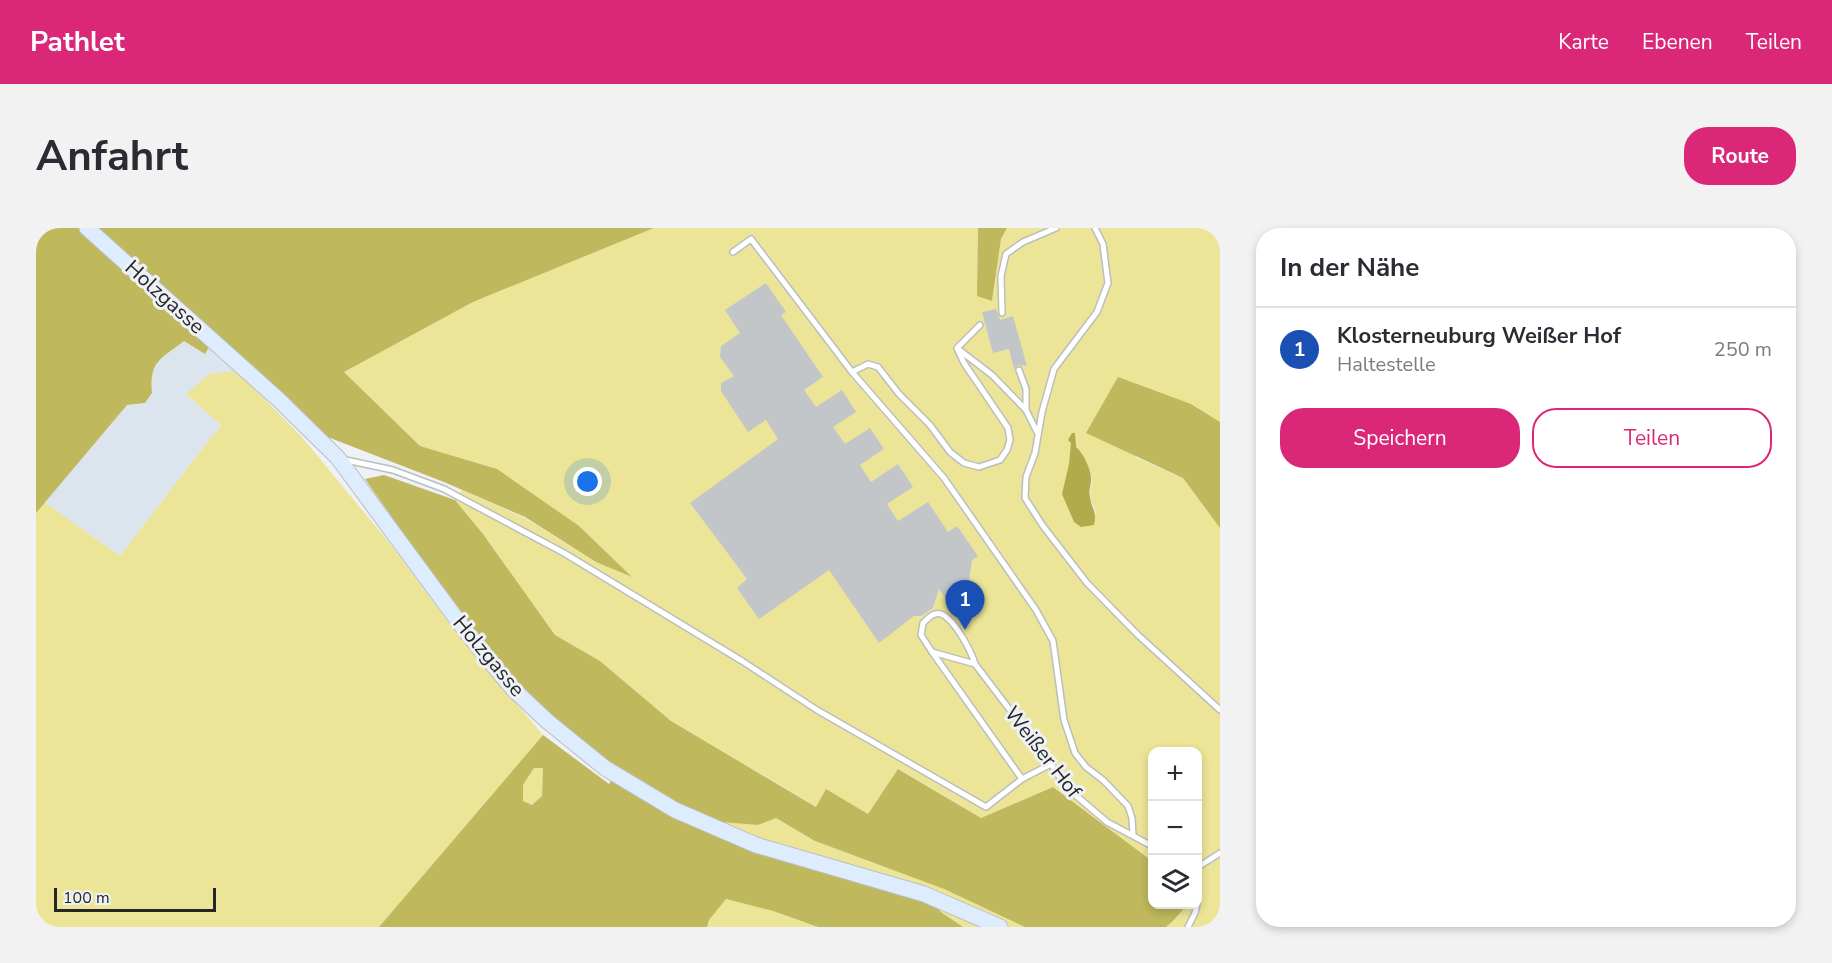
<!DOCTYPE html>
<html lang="de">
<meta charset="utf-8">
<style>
:root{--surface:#fff;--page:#f2f2f3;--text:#2b2b33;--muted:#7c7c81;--line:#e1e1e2;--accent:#db2777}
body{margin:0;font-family:"Nunito Sans",sans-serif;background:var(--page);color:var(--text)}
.controls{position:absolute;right:18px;bottom:18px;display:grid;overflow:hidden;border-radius:12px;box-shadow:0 3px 9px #0003}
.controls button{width:54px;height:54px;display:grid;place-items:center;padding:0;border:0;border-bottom:2px solid var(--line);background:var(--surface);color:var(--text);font:30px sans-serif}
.scale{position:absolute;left:18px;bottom:15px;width:162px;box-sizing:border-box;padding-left:6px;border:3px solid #252627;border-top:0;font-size:16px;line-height:21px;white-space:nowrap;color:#252627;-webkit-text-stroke:4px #eef1f5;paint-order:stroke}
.you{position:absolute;left:552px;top:254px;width:21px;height:21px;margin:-15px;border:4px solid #fff;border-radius:50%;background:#1a73e8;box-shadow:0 0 0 9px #1a73e833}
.badge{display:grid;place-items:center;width:39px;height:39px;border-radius:50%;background:var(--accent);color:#fff;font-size:20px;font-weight:700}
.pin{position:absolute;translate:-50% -50px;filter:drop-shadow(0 2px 3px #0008)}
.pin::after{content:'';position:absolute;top:32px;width:21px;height:18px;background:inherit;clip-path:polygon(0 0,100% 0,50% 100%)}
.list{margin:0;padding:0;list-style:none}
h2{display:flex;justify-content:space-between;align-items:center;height:78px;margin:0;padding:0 24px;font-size:26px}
h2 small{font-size:20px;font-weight:400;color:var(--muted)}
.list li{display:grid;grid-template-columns:39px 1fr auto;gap:18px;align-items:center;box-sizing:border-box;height:84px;padding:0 24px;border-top:2px solid var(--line)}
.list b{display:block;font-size:22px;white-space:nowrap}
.list p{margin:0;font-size:20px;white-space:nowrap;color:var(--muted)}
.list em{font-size:20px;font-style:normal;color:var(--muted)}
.actions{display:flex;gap:12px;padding:18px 24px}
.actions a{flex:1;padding:14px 0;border:2px solid var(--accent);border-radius:24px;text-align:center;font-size:21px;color:var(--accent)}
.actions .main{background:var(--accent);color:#fff}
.icon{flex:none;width:33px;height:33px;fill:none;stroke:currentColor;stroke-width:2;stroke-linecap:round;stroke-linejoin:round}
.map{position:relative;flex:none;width:1184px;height:699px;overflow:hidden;border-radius:24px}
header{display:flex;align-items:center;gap:36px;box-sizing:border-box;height:84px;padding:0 30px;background:var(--accent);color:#fff}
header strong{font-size:28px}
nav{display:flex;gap:33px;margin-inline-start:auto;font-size:21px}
.intro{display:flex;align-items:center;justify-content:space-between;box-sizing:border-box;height:144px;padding:0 36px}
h1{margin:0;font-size:42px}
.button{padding:15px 27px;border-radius:24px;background:var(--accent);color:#fff;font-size:21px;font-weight:700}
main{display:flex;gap:36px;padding:0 36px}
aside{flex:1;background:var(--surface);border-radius:24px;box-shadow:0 3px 9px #0003}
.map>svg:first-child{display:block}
.built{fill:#dce4ee}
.green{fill:#ece597;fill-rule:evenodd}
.forest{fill:#c0b85c;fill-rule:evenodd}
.water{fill:#b3aa4e}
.building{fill:#c3c6c9}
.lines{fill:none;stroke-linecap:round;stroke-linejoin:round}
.lane-casing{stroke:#bbbec1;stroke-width:8}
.secondary-casing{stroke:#bbbec1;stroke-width:17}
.lane{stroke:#fff;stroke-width:5}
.secondary{stroke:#ddedfe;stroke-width:15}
.labels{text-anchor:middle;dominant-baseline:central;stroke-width:6;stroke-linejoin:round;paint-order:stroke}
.street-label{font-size:21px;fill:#252627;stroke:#eef1f5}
</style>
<header>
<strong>Pathlet</strong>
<nav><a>Karte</a><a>Ebenen</a><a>Teilen</a></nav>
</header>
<div class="intro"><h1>Anfahrt</h1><a class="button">Route</a></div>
<main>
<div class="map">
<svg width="1184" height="699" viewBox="0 0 1184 699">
<rect width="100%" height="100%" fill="#eef1f5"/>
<path class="built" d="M148 113 169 126 173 119 201 143 150 166 186 198 176 208 84 328 8 274 91 177 109 175 116 165 115 147 122 133Z"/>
<g class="green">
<path d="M618 0H942L941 67 956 73 965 11 971 0H1184V194L1155 176 1099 229 1147 250 1184 300V699H1130L1138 692 1151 677 1162 676V524H1116V633L1017 559 945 590 863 541 832 586 790 561 781 579 635 493 564 433 519 407 447 306 419 272 426 262 489 290 560 334 594 348 461 241 384 218 308 144 437 74ZM1035 215 1042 221 1050 233 1056 250 1054 269 1060 285 1038 294 1033 280Z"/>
<path d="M201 143 265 208 355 317 424 410 507 507 343 699H0V285L8 274 84 328 176 208 186 198 150 166 173 146Z"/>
<path d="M498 540H507L506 568 496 577 487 573V557Z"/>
<path d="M740 590 779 613 908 661 989 699H927L905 684 879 658 743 618 683 593 722 597Z"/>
<path d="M689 671 737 683 782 699H671L673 692Z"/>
</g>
<g class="forest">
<path d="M0 0H618L437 74 308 144 384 218 461 241 543 298 596 349 560 334 489 289 408 254 289 208 153 96 173 119 169 126 148 113C125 131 113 133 116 165L109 175 91 177 0 285Z"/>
<path d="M942 0H971L965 11 956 73 941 68Z"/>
<path d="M1082 149 1155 176 1184 194V300L1147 250 1050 205Z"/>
<path d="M348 247 419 272 447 306 519 407 564 433 635 493 780 579 790 561 832 586 862 541 945 590 1017 559 1116 633V676L1151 677 1138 692 1130 699H989L908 661 779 613 740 590 722 597 686 594 743 618 879 658 905 684 927 699H782L737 683 690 671 673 692 671 699H343L507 507 573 556 581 541 524 499 452 421 425 387 329 251ZM498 540H507L506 568 496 577 487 573V557Z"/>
</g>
<path class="water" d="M1036 205H1039L1040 219C1047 225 1054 239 1055 249 1056 256 1052 262 1054 269 1056 282 1061 282 1058 297L1045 299 1038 294 1026 266 1033 236 1035 215 1032 212Z"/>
<g class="building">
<path d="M730 55 750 84 745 87 787 149 768 162 780 179 806 162 820 184 797 199 809 216 834 200 848 221 824 237 835 254 862 236 877 259 851 276 862 293 892 274 912 304 921 298 942 328 936 332 932 361 940 370 938 380 924 391 903 361 897 380 885 388H878L843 415 793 342 723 391 701 360 711 351 654 275 742 211 730 192 712 204 685 163V155L698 148 684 129 685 118 704 105 689 82Z"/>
<path d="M960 81 964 92 977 88 991 138 982 137 978 141 973 121 957 125 946 84Z"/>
</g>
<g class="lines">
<g class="lane-casing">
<g id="lane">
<path d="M1059 0 1067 16 1072 55 1061 84 1018 141 1006 184 999 225 990 249 989 270 1007 298 1051 355 1102 407 1184 482"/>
<path d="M697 24 715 11 816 144 908 250 1000 382 1017 413 1028 492 1039 525 1050 539 1067 552 1092 578 1096 590 1097 607"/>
<path d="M966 85 965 48 970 26 987 14 1020 0"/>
<path d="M922 121 956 147 990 182 1001 204"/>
<path d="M983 142 990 161V182"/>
<path d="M816 144 832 136 842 139 863 166 894 197 914 224 928 235 943 239 964 232 971 222 974 212 972 200 928 135 921 120 944 97"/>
<path d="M305 231 357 242 408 261 528 325 706 433 781 482 950 579 986 551 1015 536"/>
<path d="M896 424 986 551"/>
<path d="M939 436 896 424 885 407 887 395C890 392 895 387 899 386 914 381 936 424 939 436L1015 536 1030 559 1071 594 1116 618"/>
<path d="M1162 639 1184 625"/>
<path d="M1152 699 1159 685 1161 676"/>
</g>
</g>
<g class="secondary-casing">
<path id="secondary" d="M51 0 243 172 302 230 431 405 477 461 511 493 569 540 639 582 720 617 888 666 964 699"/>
</g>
<use href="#lane" class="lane"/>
<use href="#secondary" class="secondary"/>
</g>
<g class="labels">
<g class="street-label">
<text transform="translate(129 69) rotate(42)">Holzgasse</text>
<text transform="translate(453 428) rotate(50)">Holzgasse</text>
<text transform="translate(1007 524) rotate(52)">Weißer Hof</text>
</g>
</g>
</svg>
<div class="controls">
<button>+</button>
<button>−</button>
<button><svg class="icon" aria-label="layers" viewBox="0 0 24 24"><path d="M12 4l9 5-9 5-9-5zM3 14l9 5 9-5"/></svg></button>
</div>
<div class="scale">100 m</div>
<div class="you"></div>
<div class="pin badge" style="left:929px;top:402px;background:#1a4fb4">1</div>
</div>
<aside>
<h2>In der Nähe<small></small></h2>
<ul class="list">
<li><span class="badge" style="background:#1a4fb4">1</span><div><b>Klosterneuburg Weißer Hof</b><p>Haltestelle</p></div><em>250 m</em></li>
</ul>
<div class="actions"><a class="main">Speichern</a><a>Teilen</a></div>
</aside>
</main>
